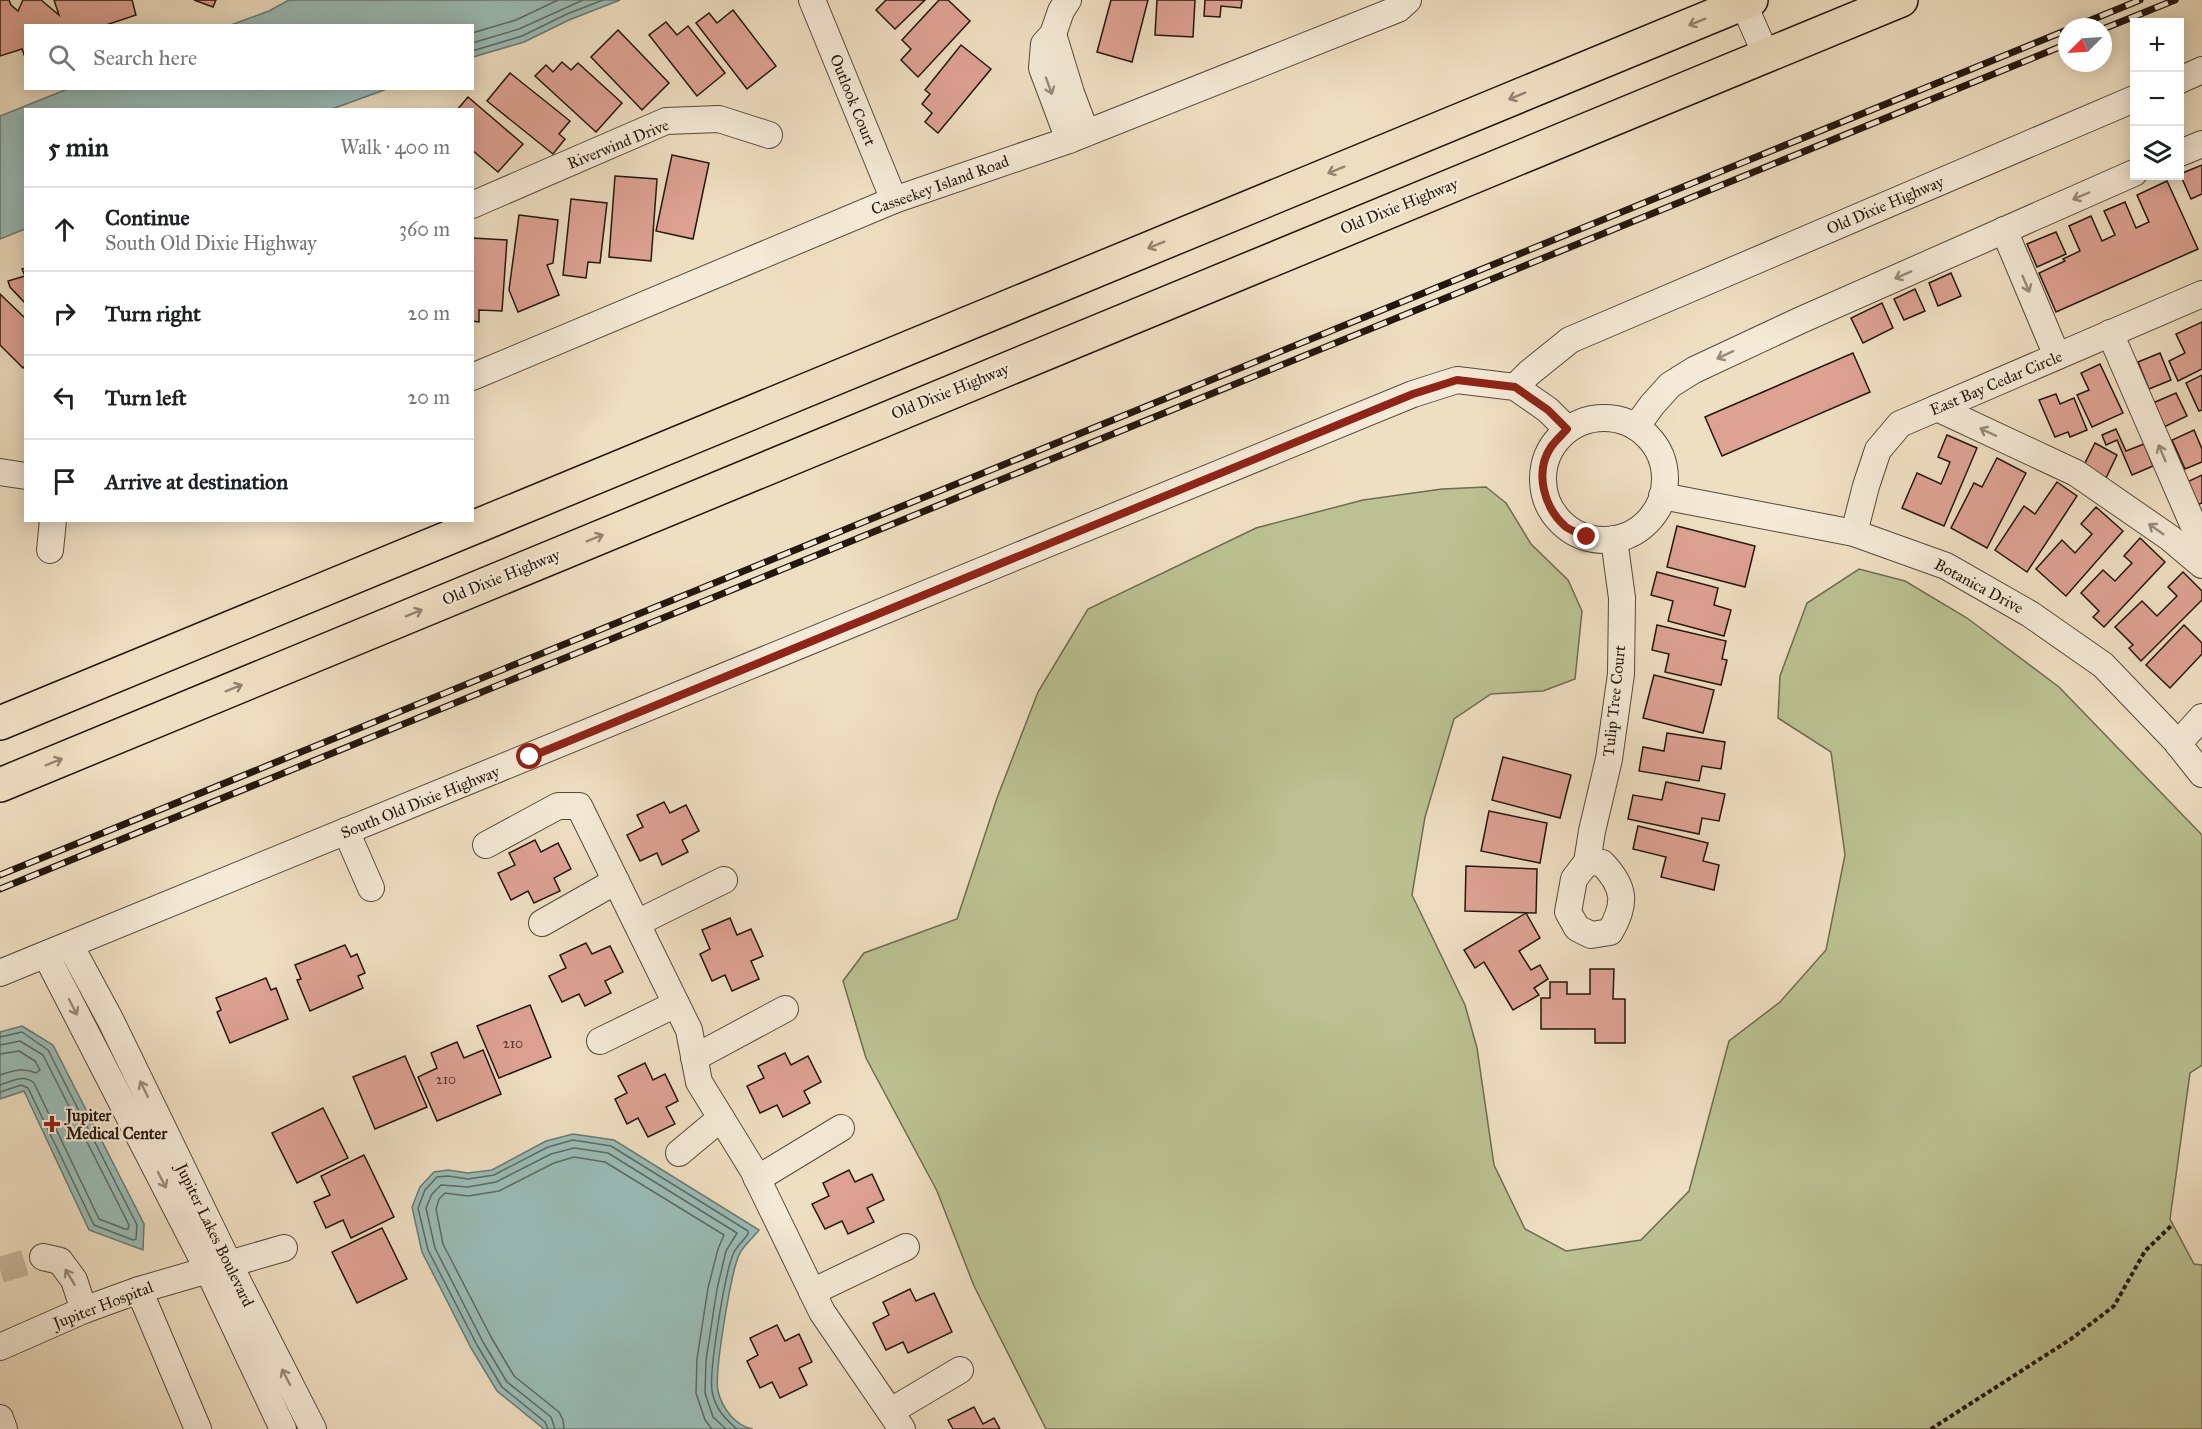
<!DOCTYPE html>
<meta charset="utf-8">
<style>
:root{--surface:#fff;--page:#f2f2f2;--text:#202124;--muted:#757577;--line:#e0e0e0}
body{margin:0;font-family:"IM FELL Great Primer",serif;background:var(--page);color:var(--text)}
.controls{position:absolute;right:18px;top:18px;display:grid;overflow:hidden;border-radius:0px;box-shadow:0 3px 15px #0003}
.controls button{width:54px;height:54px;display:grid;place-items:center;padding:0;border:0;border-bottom:2px solid var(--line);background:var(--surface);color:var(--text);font:30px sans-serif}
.compass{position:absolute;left:2058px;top:18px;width:54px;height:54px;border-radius:50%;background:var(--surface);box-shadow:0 3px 15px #0003;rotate:246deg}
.stop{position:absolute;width:18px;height:18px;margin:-14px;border:4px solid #8f2418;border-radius:50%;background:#fff}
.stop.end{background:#8f2418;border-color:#fff;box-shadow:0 2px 6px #0008}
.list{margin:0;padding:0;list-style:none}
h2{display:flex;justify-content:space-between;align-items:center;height:78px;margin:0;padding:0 24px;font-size:26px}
h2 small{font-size:20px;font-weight:400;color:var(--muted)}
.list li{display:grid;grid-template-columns:39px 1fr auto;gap:18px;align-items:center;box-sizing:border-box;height:84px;padding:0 24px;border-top:2px solid var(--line)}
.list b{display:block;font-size:22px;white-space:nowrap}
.list p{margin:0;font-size:20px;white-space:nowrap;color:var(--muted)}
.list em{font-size:20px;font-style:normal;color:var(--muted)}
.icon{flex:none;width:33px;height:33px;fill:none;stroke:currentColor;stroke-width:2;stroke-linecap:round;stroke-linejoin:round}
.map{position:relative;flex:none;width:2202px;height:1429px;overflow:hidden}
.search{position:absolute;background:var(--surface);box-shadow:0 3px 15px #0003;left:24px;top:24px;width:450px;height:66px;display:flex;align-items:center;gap:15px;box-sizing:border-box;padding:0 21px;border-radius:0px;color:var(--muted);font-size:22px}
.panel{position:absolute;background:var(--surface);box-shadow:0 3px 15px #0003;left:24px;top:108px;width:450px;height:414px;border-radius:0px}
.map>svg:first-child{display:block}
.green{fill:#bbc192;stroke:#6f6c50;stroke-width:1.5}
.water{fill:#9abcb7;stroke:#6a7a73;stroke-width:1.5}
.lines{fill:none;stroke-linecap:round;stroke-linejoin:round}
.shore{stroke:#5e6a62;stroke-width:1.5}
.building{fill:#dea293;stroke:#23170d;stroke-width:1.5}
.minor-tunnel{stroke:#c6b79e;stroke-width:26;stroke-dasharray:26 13;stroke-linecap:butt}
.minor-casing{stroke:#56493a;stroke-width:28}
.major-casing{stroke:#23170d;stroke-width:36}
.path{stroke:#23170d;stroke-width:4;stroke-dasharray:4.5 3;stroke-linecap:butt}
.minor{stroke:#f5ead7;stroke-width:26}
.major{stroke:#efdfc2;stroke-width:33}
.rail-casing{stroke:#23170d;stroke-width:7}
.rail{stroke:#f5ead7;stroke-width:4.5;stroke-dasharray:14;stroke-linecap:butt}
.oneway{stroke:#938571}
.oneway2{stroke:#968b7c}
.route{stroke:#8f2418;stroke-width:8}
.poi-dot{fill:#8f2418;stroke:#f5ead7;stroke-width:2}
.labels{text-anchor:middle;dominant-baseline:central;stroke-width:4.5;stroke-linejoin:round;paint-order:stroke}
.number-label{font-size:14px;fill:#523a2e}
.street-label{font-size:16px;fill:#23170d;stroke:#f5ead7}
.poi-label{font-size:16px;font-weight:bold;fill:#23170d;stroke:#f5ead7;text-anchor:start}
</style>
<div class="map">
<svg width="2202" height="1429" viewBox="0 0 2202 1429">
<rect width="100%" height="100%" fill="#efdfc2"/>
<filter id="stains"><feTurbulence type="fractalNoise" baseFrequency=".00333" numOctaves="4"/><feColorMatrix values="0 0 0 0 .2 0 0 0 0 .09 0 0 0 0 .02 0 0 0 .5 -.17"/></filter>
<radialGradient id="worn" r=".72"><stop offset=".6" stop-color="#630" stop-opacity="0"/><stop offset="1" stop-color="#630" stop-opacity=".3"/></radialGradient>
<path class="green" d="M1486 487 1506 503 1531 544 1568 580 1582 611 1575 679 1543 691 1491 694 1454 719 1425 817 1412 895 1465 1005 1477 1048 1494 1165 1525 1229 1566 1251 1641 1240 1689 1191 1729 1041 1780 1002 1826 950 1845 855 1831 752 1778 718 1780 676 1807 603 1859 569 1905 581 1967 618 2059 687 2202 835V1065L2190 1073 2170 1219 2194 1264 2202 1265V1429H1046L974 1286 937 1191 866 1058 843 981 864 953 957 919 997 798 1038 692 1088 609 1256 528 1363 500 1442 489Z"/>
<g class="water">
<path d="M289 0H620L569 20 524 42 473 57 472 26 231 25 269 11Z"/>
<path d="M70 88H387V89L332 109 26 110 25 229 0 239V116Z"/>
<path d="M22 1026 53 1045 144 1224 143 1250 89 1230 24 1091 0 1099V1032Z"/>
<path d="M573 1134 614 1140 759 1230C753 1238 743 1246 739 1255 731 1273 714 1373 718 1391 722 1408 735 1426 753 1429H544L497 1391 471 1348 422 1252 412 1207 420 1187 434 1172 448 1170 468 1173 492 1170 546 1141Z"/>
</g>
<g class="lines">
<g class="shore">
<path d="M472 33 516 20 558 0"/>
<path d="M472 43 519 29 583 0"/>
<path d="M472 51 522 36 567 14 603 0"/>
<path d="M0 1037 22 1032 48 1050 137 1225 136 1239 133 1240 94 1225 28 1088 21 1085 0 1092"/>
<path d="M0 1045 20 1041 43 1055 129 1225 128 1229H125L99 1219 34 1083C23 1074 12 1081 0 1085"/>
<path d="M0 1054 19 1051 35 1061 40 1070 36 1073C23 1067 13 1071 0 1075"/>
<path d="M548 1429 545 1422 502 1387 477 1345 428 1250 418 1208 425 1190 437 1177 448 1176 468 1179 494 1175 548 1147 573 1140 611 1146 748 1231V1234C744 1240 737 1246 734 1252 725 1271 709 1370 712 1391 715 1408 724 1418 737 1429"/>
<path d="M555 1429 551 1417 507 1382 483 1342 435 1248 426 1208 432 1194 441 1185 468 1187 496 1182 551 1154 574 1148 608 1153 737 1233 726 1251 717 1289 706 1360 705 1393 713 1417 726 1429"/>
<path d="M564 1429 563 1420 559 1412 514 1376 491 1337 443 1244 436 1209 439 1199 445 1193 468 1196 499 1191 554 1163 574 1157 605 1162 724 1235 718 1249 708 1288 697 1359 696 1393 705 1420 712 1429"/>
</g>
</g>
<g class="building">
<path d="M0 0H9L11 5 18 11 23 0H41L59 15 54 0H132L136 15 103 26H26V60L22 49 0 56Z"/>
<path d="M194 0H216L213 7Z"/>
<path d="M886 0H925L895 29 876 10Z"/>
<path d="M939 0H948L970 21 918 77 901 60 911 49 902 40Z"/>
<path d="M1111 0H1148L1132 62 1097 52Z"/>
<path d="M1157 0H1195L1193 37 1155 35Z"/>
<path d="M1205 0H1242L1241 8 1221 6 1220 17 1204 16Z"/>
<path d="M733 10 776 66 747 89 696 23 709 13 717 23Z"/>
<path d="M666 22 677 35 688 26 725 73 697 96 649 35Z"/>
<path d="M618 30 669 83 642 110 591 57Z"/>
<path d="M961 45 991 69 938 133 925 122 932 113 922 104 930 94 925 90Z"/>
<path d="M562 62 571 70 578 63 622 103 596 132 535 76 546 65 553 72Z"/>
<path d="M510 73 570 121 559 134 565 139 553 154 487 101Z"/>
<path d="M468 97 523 144 498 172 472 150V110H457Z"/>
<path d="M672 155 709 163 693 239 656 231Z"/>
<path d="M2202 165V194L2191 199 2180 174Z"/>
<path d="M615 176 657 179 651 261 609 257Z"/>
<path d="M2167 181 2198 249 2056 312 2039 273 2065 261 2063 259 2080 251 2069 226 2091 216 2102 241 2115 235 2104 211 2125 202 2136 228 2149 222 2137 195Z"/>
<path d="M571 199 607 203 600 263 588 262 586 278 563 275Z"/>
<path d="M519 215 558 220 553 263 547 265 559 295 518 312 509 290Z"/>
<path d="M2056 232 2066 254 2037 267 2027 244Z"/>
<path d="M472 238 507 240 502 311 479 310V322L472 321Z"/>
<path d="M26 268V304L10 287 8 281 25 276 22 269Z"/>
<path d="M1951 273 1961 296 1938 306 1929 283Z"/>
<path d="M1915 289 1925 311 1904 320 1894 299Z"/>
<path d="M0 294 26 319V365L23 368 0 345Z"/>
<path d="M1882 303 1893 328 1863 343 1851 318Z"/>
<path d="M2202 322V369L2178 381 2169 361 2185 353 2176 334Z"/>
<path d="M1853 353 1870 392 1722 456 1705 417Z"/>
<path d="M2160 353 2171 380 2149 389 2138 362Z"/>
<path d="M2100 364 2123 413 2092 427 2077 395 2089 390 2081 373Z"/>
<path d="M2202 375V410L2199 411 2186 383Z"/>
<path d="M2176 393 2187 416 2164 427 2153 403Z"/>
<path d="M2056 394 2060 404 2074 398 2087 430 2070 437 2068 432 2055 437 2039 400Z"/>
<path d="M2116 429 2126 451 2144 444 2153 466 2132 475 2117 440 2106 445 2102 435Z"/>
<path d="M2194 430 2202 449V462L2185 469 2172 440Z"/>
<path d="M1947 435 1977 448 1944 526 1902 508 1917 473 1941 484 1950 462 1938 457Z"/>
<path d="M2095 443 2117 455 2106 478 2083 467Z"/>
<path d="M1997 458 2026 473 1987 548 1951 528 1974 483 1982 487Z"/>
<path d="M2202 475V503L2197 505 2187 482Z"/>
<path d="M2057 482 2077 496 2027 572 1995 550 2024 506 2035 514Z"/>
<path d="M2096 507 2123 531 2066 596 2036 569 2062 540 2075 553 2092 534 2081 524Z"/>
<path d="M1677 526 1755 546 1745 587 1667 567Z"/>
<path d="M2140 538 2165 562 2104 627 2093 617 2099 611 2081 593 2103 570 2115 581 2132 563 2124 556Z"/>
<path d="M1657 572 1718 588 1714 605 1731 610 1724 636 1668 621 1673 601 1651 595Z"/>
<path d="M2183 572 2202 591V600L2141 661 2129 648 2133 645 2115 627 2142 601 2157 616 2177 596 2168 587Z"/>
<path d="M1657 625 1726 641 1722 659 1727 660 1721 685 1665 672 1669 654 1652 650Z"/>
<path d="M2184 625 2202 643V654L2170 688 2146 665Z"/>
<path d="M1654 675 1714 690 1703 733 1643 718Z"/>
<path d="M1667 733 1725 742 1721 769 1702 766 1699 781 1639 771 1643 747 1664 751Z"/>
<path d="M1503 757 1571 775 1560 818 1492 800Z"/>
<path d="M1666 782 1725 794 1719 821 1702 818 1699 834 1628 819 1633 795 1662 800Z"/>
<path d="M664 802 670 813 686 805 699 831 682 840 688 852 662 865 657 853 640 861 627 835 643 827 637 815Z"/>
<path d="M1489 811 1547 823 1540 863 1481 851Z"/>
<path d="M1638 826 1708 843 1703 861 1719 865 1714 890 1661 877 1666 857 1633 849Z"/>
<path d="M535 840 541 852 558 843 571 869 554 878 560 891 534 903 528 891 511 900 498 873 515 865 509 853Z"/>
<path d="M1466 866 1537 869 1536 913 1465 911Z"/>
<path d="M1526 913 1540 938 1519 951 1531 970 1540 965 1548 979 1534 988 1539 995 1513 1010 1484 962 1475 968 1464 950Z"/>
<path d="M730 918 737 935 751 929 763 956 751 961 759 979 732 991 725 975 712 981 700 954 710 949 702 930Z"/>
<path d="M586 943 592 954 610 946 623 972 605 981 611 993 585 1006 579 994 562 1002 549 976 566 968 560 955Z"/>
<path d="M345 945 351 957 357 954 365 973 358 976 363 988 310 1011 297 980 301 979 295 965Z"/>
<path d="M1590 969H1614L1613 999H1625V1043H1595V1029H1541V998H1550V982H1567V994H1590Z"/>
<path d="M266 978 271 990 276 988 288 1019 230 1043 217 1012 221 1010 216 998Z"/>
<path d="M530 1005 551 1057 499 1078 477 1026Z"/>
<path d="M457 1042 464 1058 483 1050 501 1094 437 1121 418 1077 437 1068 431 1053Z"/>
<path d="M785 1053 791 1065 808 1056 821 1082 804 1091 810 1103 783 1117 777 1105 760 1113 747 1086 764 1078 758 1066Z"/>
<path d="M405 1056 427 1107 375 1129 353 1077Z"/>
<path d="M645 1063 653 1080 665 1074 678 1101 666 1107 675 1124 648 1137 638 1118 627 1124 615 1099 627 1093 618 1076Z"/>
<path d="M323 1108 348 1158 297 1183 272 1133Z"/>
<path d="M364 1155 394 1217 351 1238 343 1220 326 1228 314 1202 330 1195 321 1176Z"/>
<path d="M849 1170 855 1182 872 1174 884 1200 867 1208 874 1222 848 1234 842 1221 825 1229 812 1204 829 1196 823 1183Z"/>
<path d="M382 1228 407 1279 357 1303 332 1252Z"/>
<path d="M910 1289 916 1301 934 1293 952 1332 908 1353 903 1342 886 1350 873 1323 889 1315 883 1302Z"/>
<path d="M777 1325 785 1341 799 1334 812 1362 799 1368 807 1385 780 1398 772 1382 760 1388 747 1361 758 1355 750 1338Z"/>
<path d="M974 1407 983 1424 994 1418 1000 1429H953L948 1420Z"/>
</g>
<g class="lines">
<path class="minor-tunnel" d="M0 1270 43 1257"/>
<g class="minor-casing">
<g id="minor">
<path d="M812 0 894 200"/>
<path d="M1068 0 1061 11 1053 34 1044 44 1042 68 1069 140"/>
<path d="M1742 0 1766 55"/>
<path d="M1053 34 1071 93 1086 133"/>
<path d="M2180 80 2202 70"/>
<path d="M2180 153 2202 144"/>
<path d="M472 205 666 121 719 119 769 135"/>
<path d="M2004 230 2057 356"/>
<path d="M2110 333 2202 545"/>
<path d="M472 377 894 200 1069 140 1398 9 1408 0"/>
<path d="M1515 387 1529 373 1570 340 2134 99"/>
<path d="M1937 408 2076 473 2170 538 2202 565"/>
<circle cx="1604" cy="479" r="61"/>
<path d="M1636 427 1652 405 1670 385 1694 370 1801 320 2134 173"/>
<path d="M0 472 26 476"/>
<path d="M1662 496 1854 533 1946 566 2030 614 2103 665 2175 740 2202 774"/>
<path d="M1854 533 1866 486 1878 450 1900 424 2202 294"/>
<path d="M50 550 53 520"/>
<path d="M2178 744 2202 717"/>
<path d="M346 831 371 888"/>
<path d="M486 845 558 806H579L689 1030 699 1082 753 1170 822 1312 902 1429"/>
<path d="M1587 862 1602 863C1625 887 1627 903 1610 932L1591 935 1577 928 1568 912 1574 879 1587 862 1592 831 1609 759 1621 674 1622 598 1614 539"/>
<path d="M542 923 616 881"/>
<path d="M637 923 724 880"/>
<path d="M70 945 111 1021 229 1264 313 1429"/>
<path d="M46 955 208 1270 283 1429"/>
<path d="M0 973 1413 394 1457 380 1515 387 1548 410 1567 429"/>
<path d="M600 1041 676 1004"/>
<path d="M694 1058 785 1009"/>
<path d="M679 1153 721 1118"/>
<path d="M757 1179 841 1128"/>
<path d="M43 1257 60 1261 74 1280 84 1310"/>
<path d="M139 1290 198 1429"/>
<path d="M812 1292 906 1247"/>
<path d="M0 1347 84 1310 139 1290 284 1248"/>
<path d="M891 1411 960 1370"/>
<path d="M0 1418 4 1429"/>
</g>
</g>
<g class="major-casing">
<g id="major">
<path d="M0 723 1751 0"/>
<path d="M0 785 1901 0"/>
</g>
</g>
<path class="path" d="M1931 1429 2071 1339 2114 1306 2145 1251 2171 1226"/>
<use href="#minor" class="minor"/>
<use href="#major" class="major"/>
<g class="rail-casing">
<g id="rail">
<path d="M2074 27 2140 0"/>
<path d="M2103 29 2175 0"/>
<path d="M0 875 2067 30"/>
<path d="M0 889 2067 44"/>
</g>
</g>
<use href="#rail" class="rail"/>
</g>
<defs><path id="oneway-shaft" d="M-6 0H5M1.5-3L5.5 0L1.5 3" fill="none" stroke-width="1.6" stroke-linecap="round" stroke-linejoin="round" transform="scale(1.5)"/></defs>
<g class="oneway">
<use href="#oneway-shaft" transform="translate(1697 22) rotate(158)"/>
<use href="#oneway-shaft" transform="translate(1517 96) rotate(158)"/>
<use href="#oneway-shaft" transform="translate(1336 170) rotate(158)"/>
<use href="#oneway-shaft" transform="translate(1156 245) rotate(158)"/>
<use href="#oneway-shaft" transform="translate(595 538) rotate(-22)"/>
<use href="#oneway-shaft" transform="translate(414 613) rotate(-22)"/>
<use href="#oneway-shaft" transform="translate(234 688) rotate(-22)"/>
<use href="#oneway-shaft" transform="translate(54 762) rotate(-22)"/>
</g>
<g class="oneway2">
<use href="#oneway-shaft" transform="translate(1049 86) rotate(70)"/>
<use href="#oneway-shaft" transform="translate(2081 196) rotate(157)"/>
<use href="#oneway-shaft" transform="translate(1903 275) rotate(156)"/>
<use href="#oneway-shaft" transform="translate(2026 284) rotate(67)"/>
<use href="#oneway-shaft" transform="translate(1725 355) rotate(155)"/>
<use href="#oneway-shaft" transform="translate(1988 432) rotate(-155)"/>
<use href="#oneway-shaft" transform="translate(2162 453) rotate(-113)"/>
<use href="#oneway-shaft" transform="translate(2156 529) rotate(-145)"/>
<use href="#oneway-shaft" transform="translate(73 1007) rotate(63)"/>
<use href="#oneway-shaft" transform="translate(144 1089) rotate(-116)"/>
<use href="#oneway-shaft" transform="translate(162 1180) rotate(63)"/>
<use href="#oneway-shaft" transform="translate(70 1277) rotate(-121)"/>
<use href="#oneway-shaft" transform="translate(286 1377) rotate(-117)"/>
</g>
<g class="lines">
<path class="route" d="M530 757 1413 394 1457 380 1515 387 1548 410 1567 429C1562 435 1555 441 1551 447 1534 472 1544 508 1566 527 1572 531 1580 534 1587 537"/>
</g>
<path class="poi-dot" d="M49 1115h6v6h6v6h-6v6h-6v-6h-6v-6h6z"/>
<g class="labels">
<g class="number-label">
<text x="513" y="1043">210</text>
<text x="446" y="1079">210</text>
</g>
<g class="street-label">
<text transform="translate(853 100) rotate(68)">Outlook Court</text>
<text transform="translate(618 144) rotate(-22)">Riverwind Drive</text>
<text transform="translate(940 185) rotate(-20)">Casseekey Island Road</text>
<text transform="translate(1885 205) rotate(-23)">Old Dixie Highway</text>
<text transform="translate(1399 206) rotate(-22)">Old Dixie Highway</text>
<text transform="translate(1996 383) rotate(-23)">East Bay Cedar Circle</text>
<text transform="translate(950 391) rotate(-22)">Old Dixie Highway</text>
<text transform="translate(501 577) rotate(-22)">Old Dixie Highway</text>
<text transform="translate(1979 586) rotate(28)">Botanica Drive</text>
<text transform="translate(1614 701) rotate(-84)">Tulip Tree Court</text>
<text transform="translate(420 802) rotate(-22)">South Old Dixie Highway</text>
<text transform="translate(215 1235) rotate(64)">Jupiter Lakes Boulevard</text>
<text transform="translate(103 1305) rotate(-21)">Jupiter Hospital</text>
</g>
<g class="poi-label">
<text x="66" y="1115">Jupiter<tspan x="66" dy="18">Medical Center</tspan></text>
</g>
</g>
<rect width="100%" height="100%" filter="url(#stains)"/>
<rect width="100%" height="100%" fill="url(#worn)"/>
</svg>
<div class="controls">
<button>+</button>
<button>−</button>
<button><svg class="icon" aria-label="layers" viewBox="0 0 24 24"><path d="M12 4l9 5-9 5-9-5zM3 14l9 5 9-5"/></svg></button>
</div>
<svg class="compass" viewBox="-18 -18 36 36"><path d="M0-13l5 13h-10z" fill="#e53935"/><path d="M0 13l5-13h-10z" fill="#757577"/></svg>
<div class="stop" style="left:530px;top:757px"></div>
<div class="stop end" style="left:1587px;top:537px"></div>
<div class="search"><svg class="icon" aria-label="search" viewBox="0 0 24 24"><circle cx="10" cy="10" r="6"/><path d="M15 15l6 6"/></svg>Search here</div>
<section class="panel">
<h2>5 min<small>Walk · 400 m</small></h2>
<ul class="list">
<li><svg class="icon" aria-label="ahead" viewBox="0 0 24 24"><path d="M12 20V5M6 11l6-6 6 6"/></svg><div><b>Continue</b><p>South Old Dixie Highway</p></div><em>360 m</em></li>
<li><svg class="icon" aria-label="right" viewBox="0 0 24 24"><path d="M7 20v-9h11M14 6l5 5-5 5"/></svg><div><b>Turn right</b></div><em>20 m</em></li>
<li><svg class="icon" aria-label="left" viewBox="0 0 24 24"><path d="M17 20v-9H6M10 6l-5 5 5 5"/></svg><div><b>Turn left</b></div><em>20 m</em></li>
<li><svg class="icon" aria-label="arrive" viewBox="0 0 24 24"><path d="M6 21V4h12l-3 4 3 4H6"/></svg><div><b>Arrive at destination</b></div></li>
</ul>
</section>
</div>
